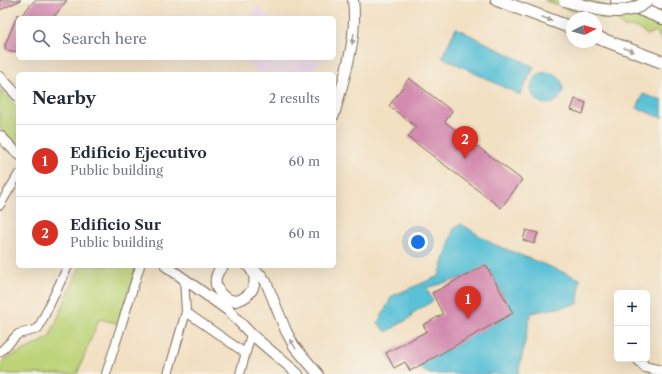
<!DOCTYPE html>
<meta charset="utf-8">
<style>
:root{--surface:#fff;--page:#f6f6f7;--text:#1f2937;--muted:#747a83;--line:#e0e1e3;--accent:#d93025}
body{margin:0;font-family:"Libre Caslon Text",serif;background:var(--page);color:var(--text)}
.controls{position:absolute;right:12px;bottom:12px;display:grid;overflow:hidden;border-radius:6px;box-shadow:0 4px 16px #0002}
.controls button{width:36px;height:36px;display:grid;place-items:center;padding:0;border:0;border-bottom:1px solid var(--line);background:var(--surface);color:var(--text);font:20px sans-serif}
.compass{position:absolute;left:566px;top:12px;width:36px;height:36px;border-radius:50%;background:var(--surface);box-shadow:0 4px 16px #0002;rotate:84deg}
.you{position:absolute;left:418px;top:242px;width:14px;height:14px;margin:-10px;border:3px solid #fff;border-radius:50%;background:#1a73e8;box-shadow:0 0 0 6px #1a73e833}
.badge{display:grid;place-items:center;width:26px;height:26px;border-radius:50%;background:var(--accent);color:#fff;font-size:13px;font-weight:700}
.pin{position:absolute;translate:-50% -33px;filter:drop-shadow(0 1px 2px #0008)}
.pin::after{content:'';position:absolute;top:21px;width:14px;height:12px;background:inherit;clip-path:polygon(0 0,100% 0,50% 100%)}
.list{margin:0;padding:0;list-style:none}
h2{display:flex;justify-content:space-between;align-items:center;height:52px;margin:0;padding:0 16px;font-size:17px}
h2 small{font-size:13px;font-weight:400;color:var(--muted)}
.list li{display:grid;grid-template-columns:26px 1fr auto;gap:12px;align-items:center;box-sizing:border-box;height:72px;padding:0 16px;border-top:1px solid var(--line)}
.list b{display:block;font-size:15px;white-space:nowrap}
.list p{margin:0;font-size:13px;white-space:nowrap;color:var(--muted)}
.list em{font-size:13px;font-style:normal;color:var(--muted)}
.icon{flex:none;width:22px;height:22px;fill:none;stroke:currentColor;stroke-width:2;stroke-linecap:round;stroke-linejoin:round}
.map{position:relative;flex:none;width:662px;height:374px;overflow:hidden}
.search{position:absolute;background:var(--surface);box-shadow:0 4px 16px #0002;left:16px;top:16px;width:320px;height:44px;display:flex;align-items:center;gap:10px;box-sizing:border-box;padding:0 14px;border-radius:6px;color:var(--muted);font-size:15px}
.panel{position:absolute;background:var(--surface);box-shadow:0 4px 16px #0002;left:16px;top:72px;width:320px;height:196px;border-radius:6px}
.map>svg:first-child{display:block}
.built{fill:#ecd1e9}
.green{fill:#bcd377;stroke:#7c7e4a}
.water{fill:#5ac1d7;stroke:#4a767a}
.building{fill:#d38baf}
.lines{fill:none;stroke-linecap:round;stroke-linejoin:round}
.minor-casing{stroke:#7b6a58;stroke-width:10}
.tertiary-casing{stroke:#7b6a58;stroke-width:12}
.secondary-casing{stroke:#7b6a58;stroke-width:14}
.minor{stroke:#fff;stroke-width:8}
.tertiary{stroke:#fff;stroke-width:10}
.secondary{stroke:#fff;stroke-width:12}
.secondary-bridge-casing{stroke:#7b6a58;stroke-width:14;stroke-linecap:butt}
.secondary-bridge{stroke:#fff;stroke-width:12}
.oneway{fill:#a79f9a}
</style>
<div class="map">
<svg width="662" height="374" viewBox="0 0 662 374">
<rect width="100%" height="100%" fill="#f7f3e8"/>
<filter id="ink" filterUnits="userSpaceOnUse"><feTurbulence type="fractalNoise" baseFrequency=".025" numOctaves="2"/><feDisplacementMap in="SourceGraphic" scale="8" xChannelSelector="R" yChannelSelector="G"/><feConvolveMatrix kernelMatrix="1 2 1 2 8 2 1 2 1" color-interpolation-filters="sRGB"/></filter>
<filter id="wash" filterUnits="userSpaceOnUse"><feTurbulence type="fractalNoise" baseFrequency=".012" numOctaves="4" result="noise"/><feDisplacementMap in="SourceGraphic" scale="16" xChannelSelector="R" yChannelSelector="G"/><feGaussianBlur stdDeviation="0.9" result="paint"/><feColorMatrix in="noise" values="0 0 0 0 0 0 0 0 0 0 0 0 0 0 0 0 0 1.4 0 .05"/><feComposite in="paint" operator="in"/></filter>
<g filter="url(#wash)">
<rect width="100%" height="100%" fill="#f2e0c3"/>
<g class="built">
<path d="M258 7 271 18H249Z"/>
<path d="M241 58H318L321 60 309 74H260Z"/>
</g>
<g class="green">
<path d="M544 0H590L662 27V41L656 31 647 35 638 28 624 27 616 18 601 19 592 7 588 17Z"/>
<path d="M0 89 18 108V146L0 129Z"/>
<path d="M80 266H136L120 324 99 319 77 374H0V367L4 360 49 338Z"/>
</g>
<g class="water">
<path d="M456 28 534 67 520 95 442 57Z"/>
<circle cx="547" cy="88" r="16"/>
<path d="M643 94 662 101V118L637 108Z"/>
<path d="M461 224 493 244 580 279 578 304 531 313 518 374H430L404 359 507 302 486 265 464 277 426 288 433 301 411 314 412 317 386 332 378 323 392 296 439 276 454 228Z"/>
</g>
<g id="blocks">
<g class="building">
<path d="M0 0H21L0 10Z"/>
<path d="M35 0H67L53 18H19Z"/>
<path d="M18 14V51L11 52 6 50 5 45Z"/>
<path d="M409 78 452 111 445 122 522 180 501 208 408 137 416 127 389 106Z"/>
<path d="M575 99 586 103 583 114 571 110Z"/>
<path d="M526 230 538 233 534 244 523 240Z"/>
<path d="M486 265 513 313 410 371 405 362 394 368 386 353 427 331 423 325 443 314 432 293Z"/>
</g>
</g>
</g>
<g filter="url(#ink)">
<use href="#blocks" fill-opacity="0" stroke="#7b6a58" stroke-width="1"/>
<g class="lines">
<g class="minor-casing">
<g id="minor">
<path d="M0 205 18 175"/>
<path d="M186 312 245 353"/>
<path d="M0 352 18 334 38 329 68 266"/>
<path d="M106 374 140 266"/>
<path d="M168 374 186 312 184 278"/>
<path d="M240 374 251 334"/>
</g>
</g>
<g class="tertiary-casing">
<g id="tertiary">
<path d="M0 77 18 96"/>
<path d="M334 115C344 77 358 39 353 0"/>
<path d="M0 136 18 154"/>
<path d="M166 266 229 311"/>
<path d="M223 266C208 280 218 299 236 301 252 297 261 281 249 267"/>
<path d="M248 266 261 275 266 282 286 331 294 346 318 374"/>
<path d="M223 297 229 311 251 334 298 374"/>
<path d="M638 359 645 367 662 371"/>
</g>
</g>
<g class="secondary-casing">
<g id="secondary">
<path d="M497 0 572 28"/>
<path d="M617 0 662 18"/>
<path d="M656 0 662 3"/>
<path d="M596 37 662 62"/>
</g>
</g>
<use href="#minor" class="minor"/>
<use href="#tertiary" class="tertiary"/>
<use href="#secondary" class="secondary"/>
<g class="secondary-bridge-casing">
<path id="secondary-bridge" d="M565 0C589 8 627 20 648 0"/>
</g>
<use href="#secondary-bridge" class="secondary-bridge"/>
</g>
<defs><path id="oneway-solid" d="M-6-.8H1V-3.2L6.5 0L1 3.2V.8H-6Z"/></defs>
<g class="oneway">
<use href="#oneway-solid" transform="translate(547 19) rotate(21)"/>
<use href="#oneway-solid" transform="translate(353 39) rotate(100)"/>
<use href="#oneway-solid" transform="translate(629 50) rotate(21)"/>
<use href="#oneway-solid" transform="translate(293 344) rotate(-122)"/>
</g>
</g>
</svg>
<div class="controls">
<button>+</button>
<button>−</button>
</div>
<svg class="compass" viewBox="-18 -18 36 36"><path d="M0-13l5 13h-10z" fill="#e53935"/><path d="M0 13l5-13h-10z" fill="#747a83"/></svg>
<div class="you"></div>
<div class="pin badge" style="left:468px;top:319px">1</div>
<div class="pin badge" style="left:465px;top:159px">2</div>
<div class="search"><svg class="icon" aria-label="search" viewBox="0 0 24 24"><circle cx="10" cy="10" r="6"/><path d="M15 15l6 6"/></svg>Search here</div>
<section class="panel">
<h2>Nearby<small>2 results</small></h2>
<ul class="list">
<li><span class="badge">1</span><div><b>Edificio Ejecutivo</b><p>Public building</p></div><em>60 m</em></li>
<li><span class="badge">2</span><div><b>Edificio Sur</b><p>Public building</p></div><em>60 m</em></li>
</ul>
</section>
</div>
